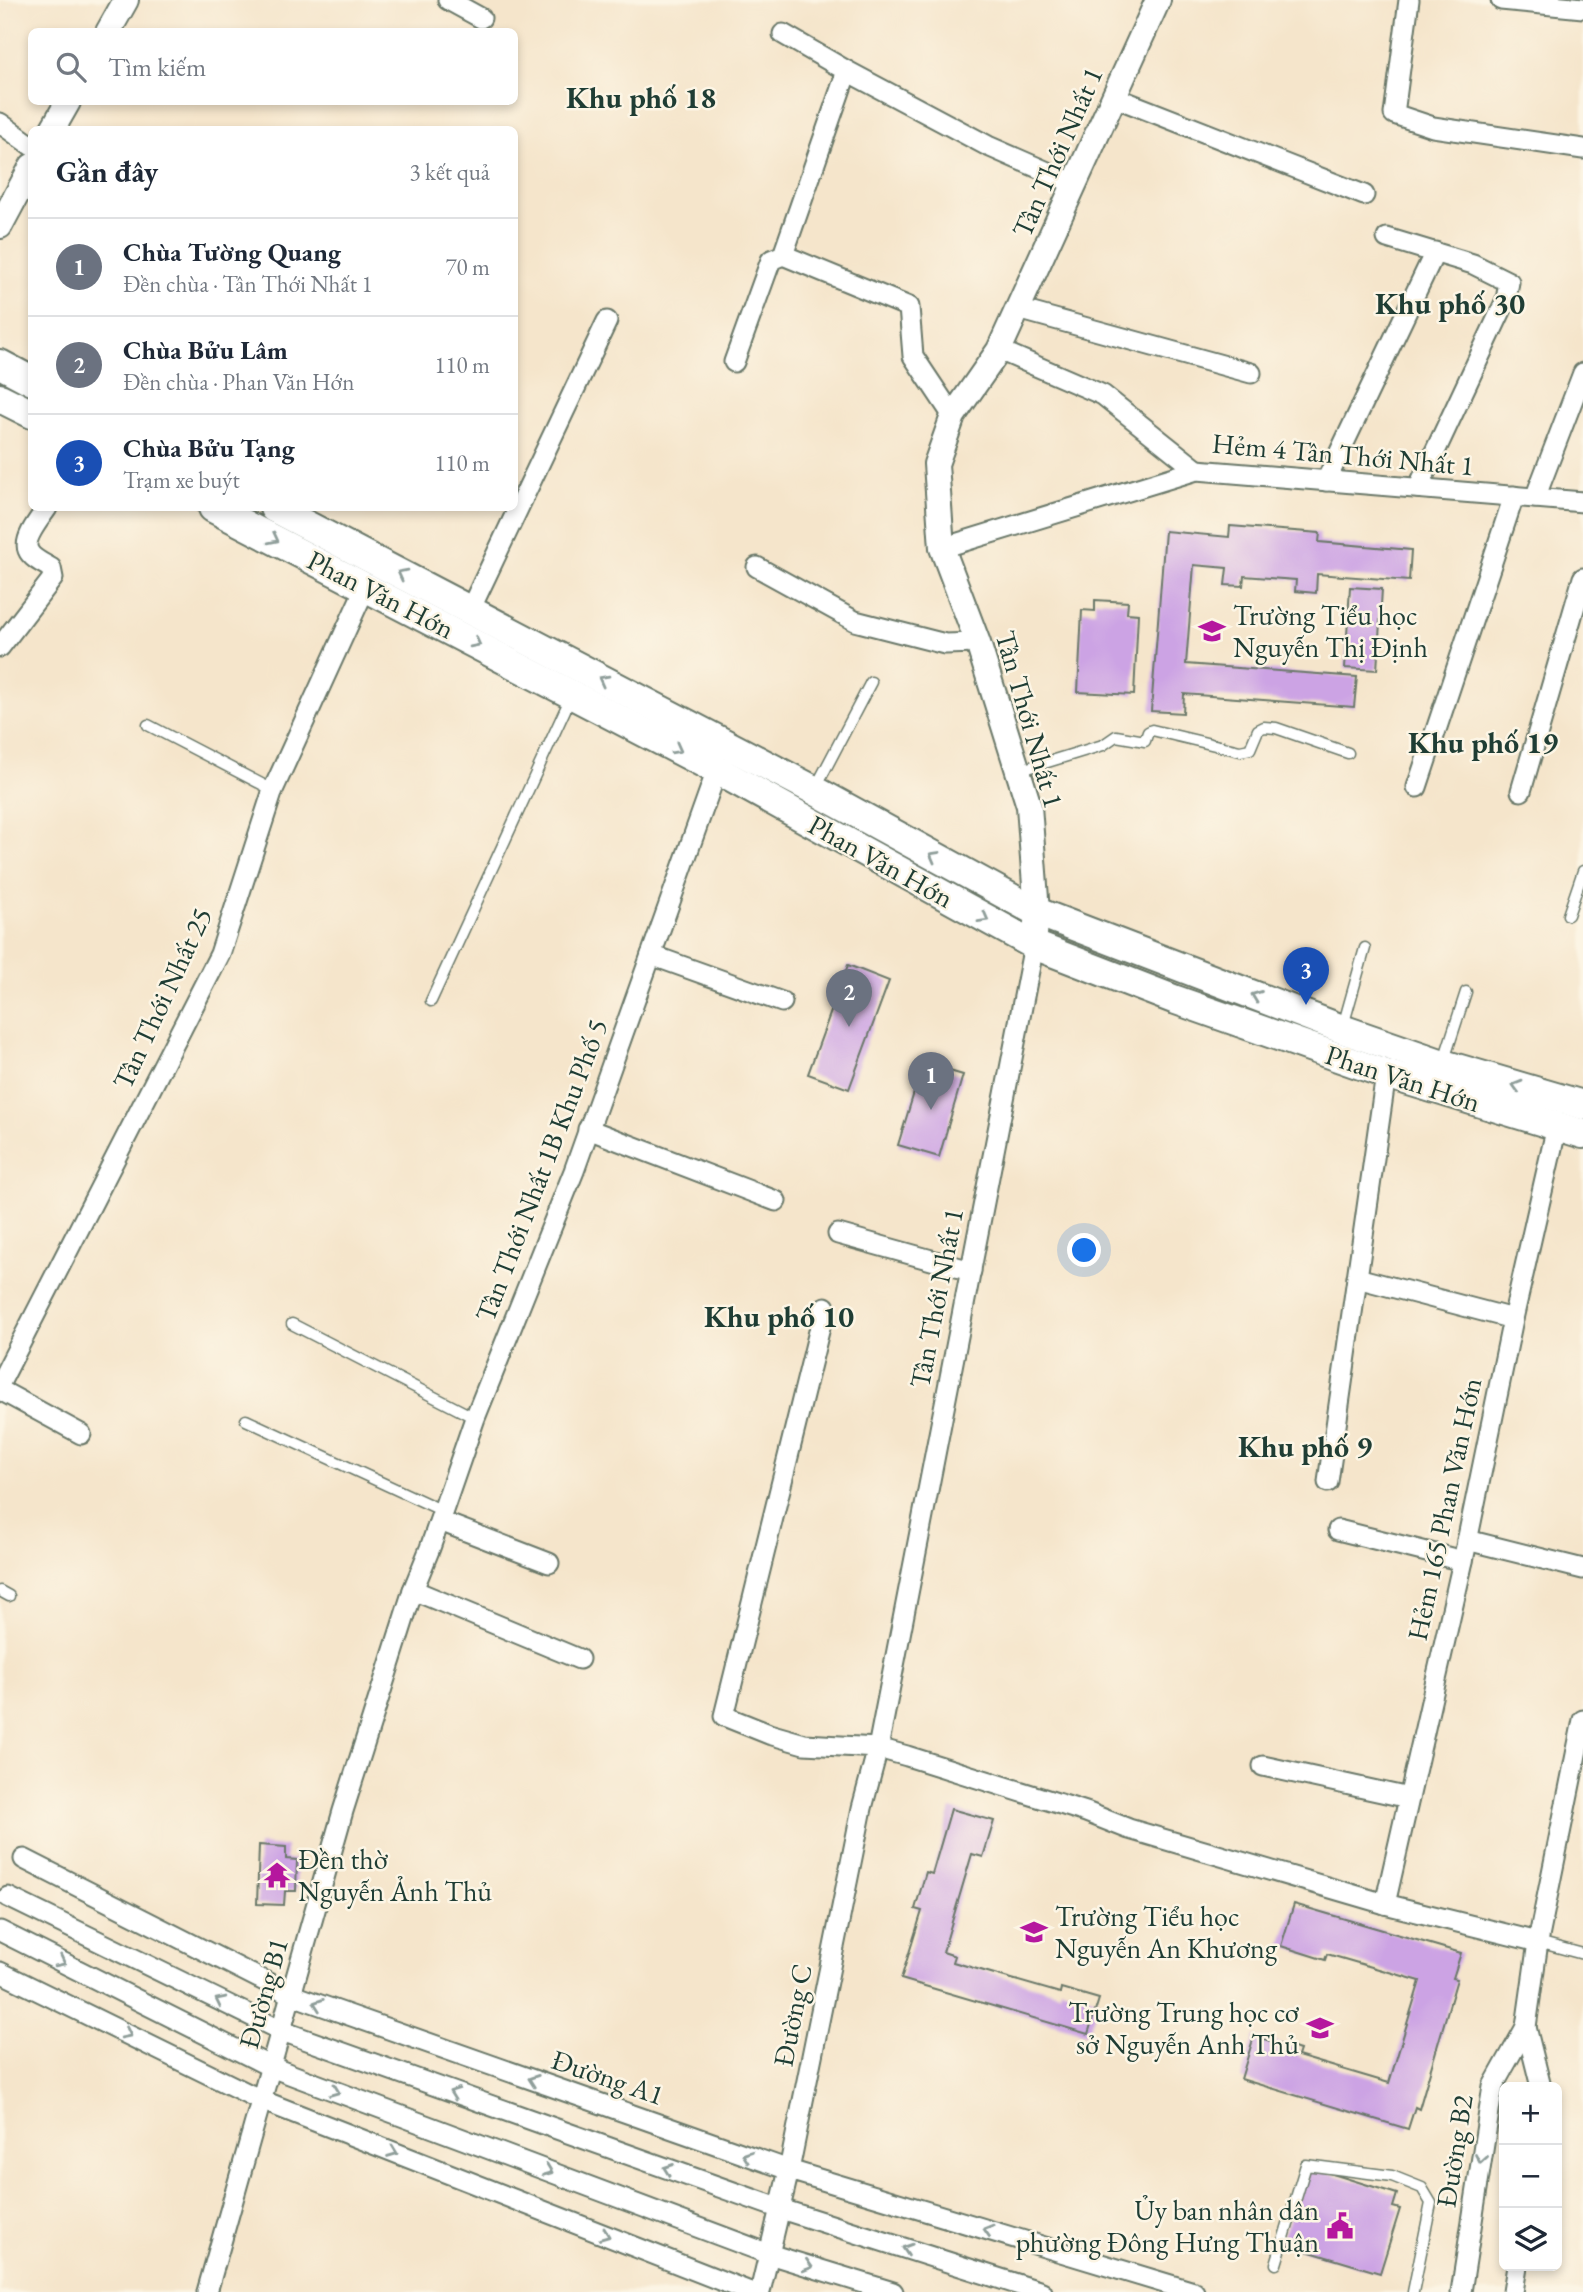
<!DOCTYPE html>
<html lang="vi">
<meta charset="utf-8">
<style>
:root{--surface:#fff;--page:#f6f6f7;--text:#1f2937;--muted:#747a83;--line:#e0e1e3;--accent:#0b8043}
body{margin:0;font-family:"EB Garamond",serif;background:var(--page);color:var(--text)}
.controls{position:absolute;right:21px;bottom:21px;display:grid;overflow:hidden;border-radius:10px;box-shadow:0 4px 10px #0003}
.controls button{width:63px;height:63px;display:grid;place-items:center;padding:0;border:0;border-bottom:2px solid var(--line);background:var(--surface);color:var(--text);font:35px sans-serif}
.you{position:absolute;left:1085px;top:1251px;width:24px;height:24px;margin:-18px;border:5px solid #fff;border-radius:50%;background:#1a73e8;box-shadow:0 0 0 10px #1a73e833}
.badge{display:grid;place-items:center;width:46px;height:46px;border-radius:50%;background:var(--accent);color:#fff;font-size:23px;font-weight:700}
.pin{position:absolute;translate:-50% -58px;filter:drop-shadow(0 2px 4px #0008)}
.pin::after{content:'';position:absolute;top:37px;width:24px;height:21px;background:inherit;clip-path:polygon(0 0,100% 0,50% 100%)}
.list{margin:0;padding:0;list-style:none}
h2{display:flex;justify-content:space-between;align-items:center;height:91px;margin:0;padding:0 28px;font-size:30px}
h2 small{font-size:23px;font-weight:400;color:var(--muted)}
.list li{display:grid;grid-template-columns:46px 1fr auto;gap:21px;align-items:center;box-sizing:border-box;height:98px;padding:0 28px;border-top:2px solid var(--line)}
.list b{display:block;font-size:26px;white-space:nowrap}
.list p{margin:0;font-size:23px;white-space:nowrap;color:var(--muted)}
.list em{font-size:23px;font-style:normal;color:var(--muted)}
.icon{flex:none;width:38px;height:38px;fill:none;stroke:currentColor;stroke-width:2;stroke-linecap:round;stroke-linejoin:round}
.map{position:relative;flex:none;width:1583px;height:2292px;overflow:hidden}
.search{position:absolute;background:var(--surface);box-shadow:0 4px 10px #0003;left:28px;top:28px;width:490px;height:77px;display:flex;align-items:center;gap:18px;box-sizing:border-box;padding:0 24px;border-radius:10px;color:var(--muted);font-size:26px}
.panel{position:absolute;background:var(--surface);box-shadow:0 4px 10px #0003;left:28px;top:126px;width:490px;height:385px;border-radius:10px}
.map>svg:first-child{display:block}
.building{fill:#cca3e4}
.lines{fill:none;stroke-linecap:round;stroke-linejoin:round}
.service-casing{stroke:#6a7869;stroke-width:13}
.minor-casing{stroke:#6a7869;stroke-width:23}
.tertiary-casing{stroke:#6a7869;stroke-width:28}
.secondary-casing{stroke:#6a7869;stroke-width:32}
.service{stroke:#fff;stroke-width:10}
.minor{stroke:#fff;stroke-width:19}
.tertiary{stroke:#fff;stroke-width:24}
.secondary{stroke:#fff;stroke-width:28}
.oneway{stroke:#8f9e9a}
.labels{text-anchor:middle;dominant-baseline:central;stroke-width:5;stroke-linejoin:round;paint-order:stroke}
.street-label{font-size:28px;fill:#1f3d34;stroke:#fcf5e5}
.poi-label{font-size:28px;fill:#1f3d34;stroke:#fcf5e5;text-anchor:start}
.neighbourhood-label{font-size:30px;font-weight:bold;fill:#1f3d34;stroke:#fcf5e5}
</style>
<div class="map">
<svg width="1583" height="2292" viewBox="0 0 1583 2292">
<rect width="100%" height="100%" fill="#fcf5e5"/>
<filter id="ink" filterUnits="userSpaceOnUse"><feTurbulence type="fractalNoise" baseFrequency=".0143" numOctaves="2"/><feDisplacementMap in="SourceGraphic" scale="14" xChannelSelector="R" yChannelSelector="G"/><feConvolveMatrix kernelMatrix="1 2 1 2 8 2 1 2 1" color-interpolation-filters="sRGB"/></filter>
<filter id="wash" filterUnits="userSpaceOnUse"><feTurbulence type="fractalNoise" baseFrequency=".00686" numOctaves="4" result="noise"/><feDisplacementMap in="SourceGraphic" scale="28" xChannelSelector="R" yChannelSelector="G"/><feGaussianBlur stdDeviation="1.57" result="paint"/><feColorMatrix in="noise" values="0 0 0 0 0 0 0 0 0 0 0 0 0 0 0 0 0 1.4 0 .05"/><feComposite in="paint" operator="in"/></filter>
<g filter="url(#wash)">
<rect width="100%" height="100%" fill="#f5e5cb"/>
<g id="blocks">
<g class="building">
<path d="M1230 526 1320 533 1319 542 1411 550 1409 581 1317 574 1316 593 1295 591 1296 580 1244 576 1243 586 1225 585 1227 568 1194 565 1186 664 1357 677 1354 707 1184 694 1183 713 1151 711 1165 531 1229 537Z"/>
<path d="M1350 587 1382 589 1377 670 1345 668Z"/>
<path d="M1095 600 1128 602 1127 613 1138 614 1134 695 1078 692 1082 610 1095 611Z"/>
<path d="M848 965 889 981 849 1089 808 1074Z"/>
<path d="M923 1063 963 1075 939 1157 898 1145Z"/>
<path d="M951 1809 994 1821 983 1857 972 1854 943 1952 955 1956 953 1962 1060 1993 1061 1988 1099 1999 1088 2034 901 1979 922 1911 915 1909 926 1872 932 1874Z"/>
<path d="M259 1845 286 1847V1859L297 1860 296 1891H285L284 1905 257 1904Z"/>
<path d="M1294 1904 1461 1953 1453 1978 1457 1979 1419 2109 1415 2107 1408 2129 1241 2079 1254 2036 1300 2050 1298 2056 1389 2083 1420 1981 1327 1954 1325 1960 1281 1946Z"/>
<path d="M1310 2167 1397 2194 1393 2207 1400 2209 1380 2273 1280 2243Z"/>
</g>
</g>
</g>
<g filter="url(#ink)">
<use href="#blocks" fill-opacity="0" stroke="#6a7869" stroke-width="2"/>
<g class="lines">
<g class="service-casing">
<g id="service">
<path d="M148 725 273 790"/>
<path d="M1018 771 1103 745 1116 736 1145 741 1148 732 1152 730 1240 751 1250 749 1258 730 1264 727 1276 728 1348 753"/>
<path d="M816 787 871 682"/>
<path d="M1568 915 1583 871"/>
<path d="M431 1001 571 697"/>
<path d="M1343 1026 1365 948"/>
<path d="M1444 1060 1466 992"/>
<path d="M292 1324 475 1418"/>
<path d="M246 1420 443 1511"/>
<path d="M0 1591 9 1596"/>
<path d="M1538 1942 1583 1954"/>
<path d="M1276 2264 1306 2165 1392 2176 1422 2188 1431 2203 1413 2292"/>
</g>
</g>
<g class="minor-casing">
<g id="minor">
<path d="M448 0 481 18"/>
<path d="M1409 0 1394 114 1433 127 1583 149"/>
<path d="M1501 0 1583 8"/>
<path d="M783 34 847 71"/>
<path d="M1114 97 1364 195"/>
<path d="M0 123 32 146"/>
<path d="M1387 238 1473 264 1509 282 1506 300 1418 488"/>
<path d="M783 255 909 307 913 356 953 416"/>
<path d="M1018 309 1251 373"/>
<path d="M999 350 1103 395 1197 470"/>
<path d="M734 362 771 260 783 255 847 71 988 146 1075 184"/>
<path d="M1326 481 1435 252"/>
<path d="M1535 498 1583 373"/>
<path d="M942 548 1197 470 1583 502"/>
<path d="M757 567 855 621 945 644 978 643"/>
<path d="M470 610 607 321"/>
<path d="M0 647 53 578 51 568C44 564 31 558 28 550 23 538 41 517 47 508"/>
<path d="M1417 787 1514 496"/>
<path d="M1521 791 1583 578"/>
<path d="M651 955 782 1002"/>
<path d="M588 1129 776 1201"/>
<path d="M838 1234 971 1271"/>
<path d="M1357 1278 1513 1319"/>
<path d="M825 1307 724 1716 769 1734 804 1744 878 1748 907 1756 1086 1812 1129 1829 1385 1904 1538 1942"/>
<path d="M0 1383 220 954 273 790 366 586"/>
<path d="M0 1390 81 1434"/>
<path d="M1328 1482 1386 1074"/>
<path d="M440 1521 549 1563"/>
<path d="M1338 1530 1463 1561"/>
<path d="M1467 1540 1583 1569"/>
<path d="M413 1590 579 1659"/>
<path d="M1263 1766 1409 1798"/>
<path d="M24 1859 292 1995 789 2170 1194 2292"/>
<path d="M8 1897 282 2031 781 2209 1042 2292"/>
<path d="M1385 1904 1463 1561 1513 1319 1557 1126"/>
<path d="M0 1931 271 2067 769 2254 893 2292"/>
<path d="M0 1972 261 2100 750 2292"/>
<path d="M1541 2087 1526 2027 1538 1942 1583 1720"/>
<path d="M207 2292 343 1811 413 1590 430 1548 475 1418 574 1171 717 770"/>
<path d="M760 2292 789 2170 862 1808 878 1748 1034 945"/>
<path d="M1461 2292 1493 2086 1526 2027"/>
<path d="M1513 2292 1517 2266"/>
</g>
</g>
<g class="tertiary-casing">
<g id="tertiary">
<path d="M108 32 126 0"/>
<path d="M52 130 68 102"/>
<path d="M0 226 32 166"/>
<path d="M1034 945 1037 912 1029 806 978 643 942 548 936 464 953 416 999 350 1158 0"/>
</g>
</g>
<g class="secondary-casing">
<g id="secondary">
<path d="M0 364 32 381"/>
<path d="M0 398 32 414"/>
<path d="M213 508 717 770 1034 945 1176 1000 1386 1074 1583 1134"/>
<path d="M274 508 814 790 1037 912 1342 1029 1443 1064 1583 1105"/>
</g>
</g>
<use href="#service" class="service"/>
<use href="#minor" class="minor"/>
<use href="#tertiary" class="tertiary"/>
<use href="#secondary" class="secondary"/>
</g>
<defs><path id="oneway-chevron" d="M-2-3.5L2.5 0L-2 3.5" fill="none" stroke-width="1.6" stroke-linecap="round" stroke-linejoin="round" transform="scale(1.75)"/></defs>
<g class="oneway">
<use href="#oneway-chevron" transform="translate(274 539) rotate(27)"/>
<use href="#oneway-chevron" transform="translate(402 574) rotate(-152)"/>
<use href="#oneway-chevron" transform="translate(476 643) rotate(27)"/>
<use href="#oneway-chevron" transform="translate(603 680) rotate(-152)"/>
<use href="#oneway-chevron" transform="translate(677 749) rotate(28)"/>
<use href="#oneway-chevron" transform="translate(934 856) rotate(-151)"/>
<use href="#oneway-chevron" transform="translate(984 918) rotate(29)"/>
<use href="#oneway-chevron" transform="translate(1256 996) rotate(-159)"/>
<use href="#oneway-chevron" transform="translate(1517 1086) rotate(-164)"/>
<use href="#oneway-chevron" transform="translate(61 1962) rotate(27)"/>
<use href="#oneway-chevron" transform="translate(220 2001) rotate(-154)"/>
<use href="#oneway-chevron" transform="translate(318 2004) rotate(-161)"/>
<use href="#oneway-chevron" transform="translate(127 2034) rotate(26)"/>
<use href="#oneway-chevron" transform="translate(533 2080) rotate(-161)"/>
<use href="#oneway-chevron" transform="translate(335 2091) rotate(21)"/>
<use href="#oneway-chevron" transform="translate(454 2093) rotate(-160)"/>
<use href="#oneway-chevron" transform="translate(393 2152) rotate(21)"/>
<use href="#oneway-chevron" transform="translate(747 2156) rotate(-161)"/>
<use href="#oneway-chevron" transform="translate(1481 2159) rotate(99)"/>
<use href="#oneway-chevron" transform="translate(668 2169) rotate(-160)"/>
<use href="#oneway-chevron" transform="translate(548 2171) rotate(21)"/>
<use href="#oneway-chevron" transform="translate(988 2230) rotate(-163)"/>
<use href="#oneway-chevron" transform="translate(605 2235) rotate(21)"/>
<use href="#oneway-chevron" transform="translate(907 2249) rotate(-162)"/>
<use href="#oneway-chevron" transform="translate(808 2266) rotate(17)"/>
</g>
</g>
<defs>
<g id="school-bare" transform="scale(2.1)"><path d="M0-5L7-2L0 1L-7-2ZM-4 1L0 2.5L4 1V4Q0 6-4 4Z" fill="#b5179e" stroke="#fcf5e5" stroke-width="2.5" paint-order="stroke"/></g>
<g id="temple-bare" transform="scale(2.1)"><path d="M0-6L5-2H3V0L6.5 2.5H4V6H1.5V3h-3V6H-4V2.5H-6.5L-3 0V-2H-5Z" fill="#b5179e" stroke="#fcf5e5" stroke-width="2.5" paint-order="stroke"/></g>
<g id="civic-bare" transform="scale(2.1)"><path d="M-.6-6.5H3V-4.5H.6V-3L4-1V1h2V6H-6V1h2V-1L-.6-3ZM-1.2 2.5V6h2.4V2.5Z" fill="#b5179e" stroke="#fcf5e5" stroke-width="2.5" paint-order="stroke"/></g>
</defs>
<g fill-rule="evenodd">
<use href="#school-bare" x="1212" y="631"/>
<use href="#temple-bare" x="277" y="1875"/>
<use href="#school-bare" x="1034" y="1932"/>
<use href="#school-bare" x="1320" y="2028"/>
<use href="#civic-bare" x="1340" y="2226"/>
</g>
<g class="labels">
<g class="street-label">
<text transform="translate(1057 152) rotate(-66)">Tân Thới Nhất 1</text>
<text transform="translate(1343 454) rotate(5)">Hẻm 4 Tân Thới Nhất 1</text>
<text transform="translate(381 594) rotate(27)">Phan Văn Hớn</text>
<text transform="translate(1030 719) rotate(74)">Tân Thới Nhất 1</text>
<text transform="translate(881 861) rotate(29)">Phan Văn Hớn</text>
<text transform="translate(162 998) rotate(-65)">Tân Thới Nhất 25</text>
<text transform="translate(1403 1078) rotate(18)">Phan Văn Hớn</text>
<text transform="translate(541 1170) rotate(-69)">Tân Thới Nhất 1B Khu Phố 5</text>
<text transform="translate(936 1298) rotate(-79)">Tân Thới Nhất 1</text>
<text transform="translate(1444 1509) rotate(-78)">Hẻm 165 Phan Văn Hớn</text>
<text transform="translate(263 1993) rotate(-74)">Đường B1</text>
<text transform="translate(792 2015) rotate(-79)">Đường C</text>
<text transform="translate(608 2077) rotate(19)">Đường A1</text>
<text transform="translate(1454 2151) rotate(-81)">Đường B2</text>
</g>
<g class="poi-label">
<text x="1233" y="615">Trường Tiểu học<tspan x="1233" dy="32">Nguyễn Thị Định</tspan></text>
<text x="298" y="1859">Đền thờ<tspan x="298" dy="32">Nguyễn Ảnh Thủ</tspan></text>
<text x="1055" y="1916">Trường Tiểu học<tspan x="1055" dy="32">Nguyễn An Khương</tspan></text>
<text x="1299" y="2012" text-anchor="end">Trường Trung học cơ<tspan x="1299" dy="32">sở Nguyễn Anh Thủ</tspan></text>
<text x="1319" y="2210" text-anchor="end">Ủy ban nhân dân<tspan x="1319" dy="32">phường Đông Hưng Thuận</tspan></text>
</g>
<g class="neighbourhood-label">
<text x="641" y="97">Khu phố 18</text>
<text x="1450" y="303">Khu phố 30</text>
<text x="1483" y="742">Khu phố 19</text>
<text x="779" y="1316">Khu phố 10</text>
<text x="1305" y="1446">Khu phố 9</text>
</g>
</g>
</svg>
<div class="controls">
<button>+</button>
<button>−</button>
<button><svg class="icon" aria-label="layers" viewBox="0 0 24 24"><path d="M12 4l9 5-9 5-9-5zM3 14l9 5 9-5"/></svg></button>
</div>
<div class="you"></div>
<div class="pin badge" style="left:931px;top:1110px;background:#6b7280">1</div>
<div class="pin badge" style="left:849px;top:1027px;background:#6b7280">2</div>
<div class="pin badge" style="left:1306px;top:1005px;background:#1a4fb4">3</div>
<div class="search"><svg class="icon" aria-label="search" viewBox="0 0 24 24"><circle cx="10" cy="10" r="6"/><path d="M15 15l6 6"/></svg>Tìm kiếm</div>
<section class="panel">
<h2>Gần đây<small>3 kết quả</small></h2>
<ul class="list">
<li><span class="badge" style="background:#6b7280">1</span><div><b>Chùa Tường Quang</b><p>Đền chùa · Tân Thới Nhất 1</p></div><em>70 m</em></li>
<li><span class="badge" style="background:#6b7280">2</span><div><b>Chùa Bửu Lâm</b><p>Đền chùa · Phan Văn Hớn</p></div><em>110 m</em></li>
<li><span class="badge" style="background:#1a4fb4">3</span><div><b>Chùa Bửu Tạng</b><p>Trạm xe buýt</p></div><em>110 m</em></li>
</ul>
</section>
</div>
